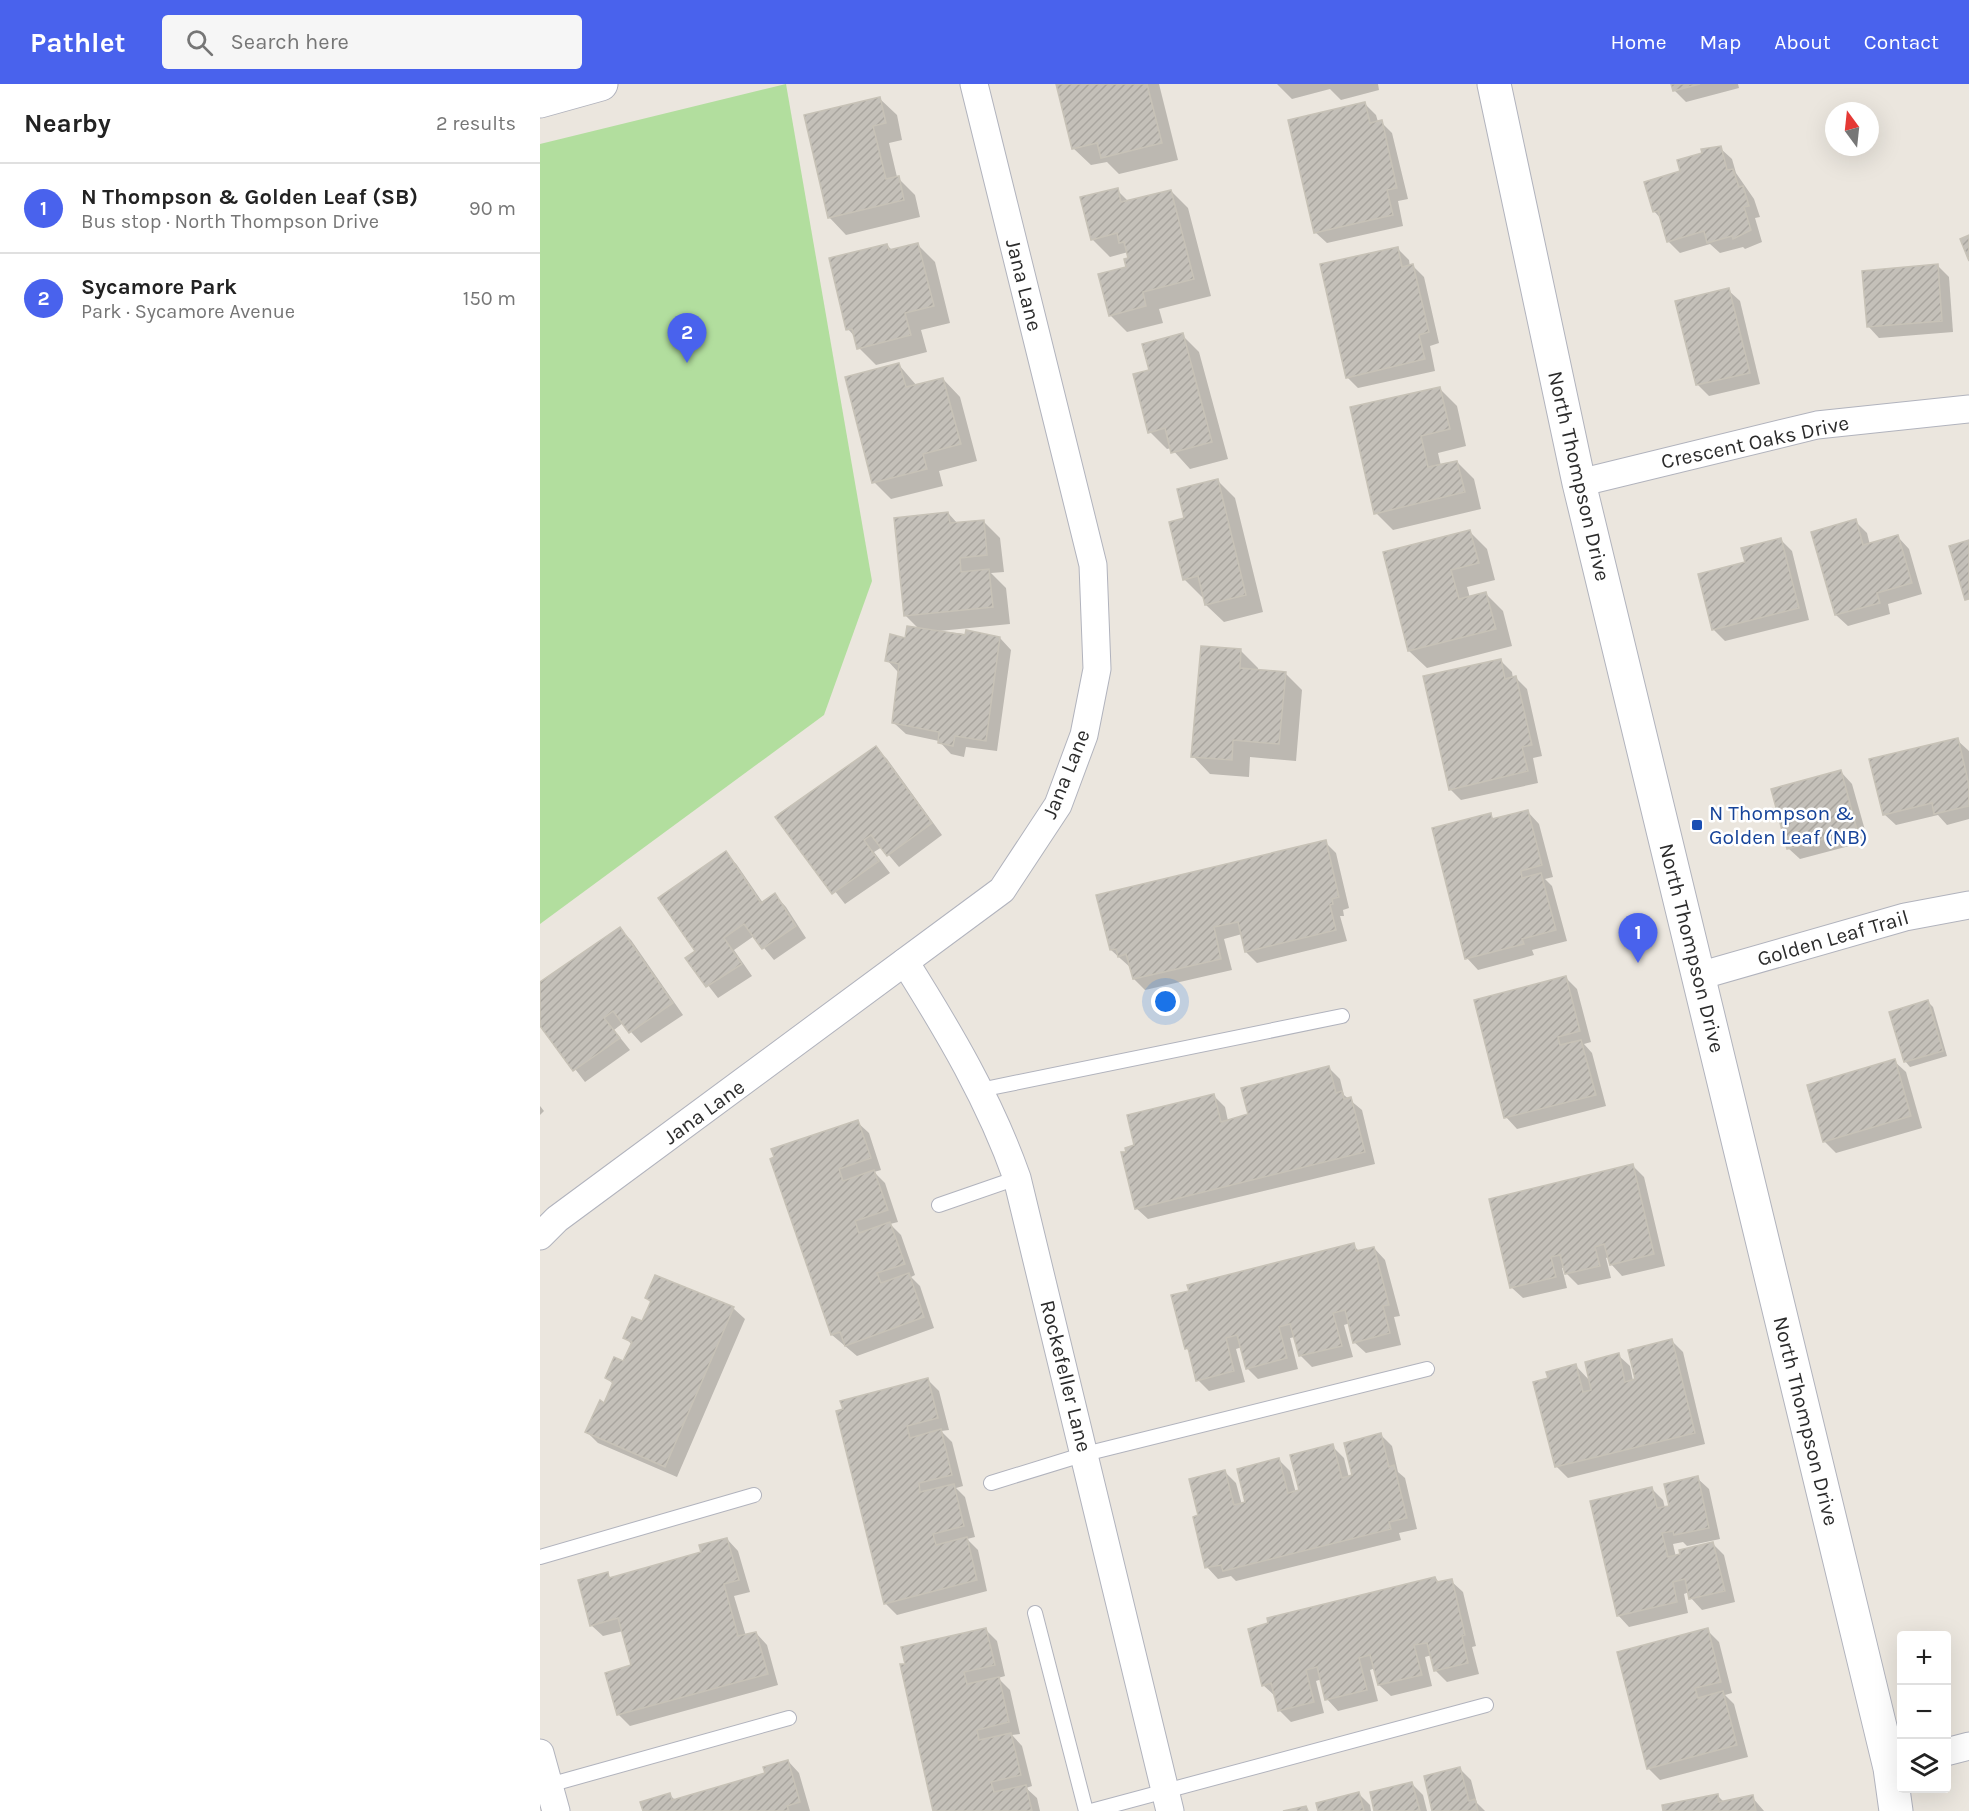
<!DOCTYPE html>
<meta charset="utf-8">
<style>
:root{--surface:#fff;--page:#f6f6f6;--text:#222;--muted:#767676;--line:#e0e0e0;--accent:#4962ed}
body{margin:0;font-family:Karla,sans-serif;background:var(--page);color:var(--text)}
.controls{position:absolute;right:18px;bottom:18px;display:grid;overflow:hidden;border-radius:6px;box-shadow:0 6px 24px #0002}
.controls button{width:54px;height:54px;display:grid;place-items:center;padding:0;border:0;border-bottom:2px solid var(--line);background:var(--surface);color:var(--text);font:30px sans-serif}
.compass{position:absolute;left:1285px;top:18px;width:54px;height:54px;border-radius:50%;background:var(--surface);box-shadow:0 6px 24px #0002;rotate:345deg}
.you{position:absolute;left:626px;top:918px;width:21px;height:21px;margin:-15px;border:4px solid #fff;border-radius:50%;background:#1a73e8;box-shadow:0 0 0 9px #1a73e833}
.badge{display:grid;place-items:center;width:39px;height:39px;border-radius:50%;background:var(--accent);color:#fff;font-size:20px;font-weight:700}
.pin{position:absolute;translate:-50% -50px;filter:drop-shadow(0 2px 3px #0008)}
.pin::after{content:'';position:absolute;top:32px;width:21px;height:18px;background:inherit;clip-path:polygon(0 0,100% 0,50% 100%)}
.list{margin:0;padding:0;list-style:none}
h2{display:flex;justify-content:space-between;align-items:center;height:78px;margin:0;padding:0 24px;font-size:26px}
h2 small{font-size:20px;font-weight:400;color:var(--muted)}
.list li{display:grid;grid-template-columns:39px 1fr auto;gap:18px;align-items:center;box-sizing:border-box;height:90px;padding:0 24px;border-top:2px solid var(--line)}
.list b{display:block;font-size:22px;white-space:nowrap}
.list p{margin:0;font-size:20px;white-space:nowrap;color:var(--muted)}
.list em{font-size:20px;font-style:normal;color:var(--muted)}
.icon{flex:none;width:33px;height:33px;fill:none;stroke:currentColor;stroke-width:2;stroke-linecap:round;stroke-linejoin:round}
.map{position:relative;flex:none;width:1429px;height:1727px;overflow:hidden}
header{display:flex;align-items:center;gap:36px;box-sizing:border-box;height:84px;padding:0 30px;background:var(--accent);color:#fff}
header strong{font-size:28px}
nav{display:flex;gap:33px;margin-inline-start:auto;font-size:21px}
.search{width:420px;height:54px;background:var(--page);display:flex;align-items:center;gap:15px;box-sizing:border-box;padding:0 21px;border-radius:6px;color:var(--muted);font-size:22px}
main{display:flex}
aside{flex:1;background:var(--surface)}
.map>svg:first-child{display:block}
.grass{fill:#b2de9e}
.shadow{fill:#0003}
.building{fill:url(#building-hatch);stroke:#c7c2b7;stroke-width:1.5}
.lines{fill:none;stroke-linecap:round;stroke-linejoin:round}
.service-casing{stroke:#b1b3bd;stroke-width:16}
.minor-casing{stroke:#b1b3bd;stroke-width:29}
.tertiary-casing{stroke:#b1b3bd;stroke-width:35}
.service{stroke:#fff;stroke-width:14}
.minor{stroke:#fff;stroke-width:27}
.tertiary{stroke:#fff;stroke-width:33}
.transit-dot{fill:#1a4fb4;stroke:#fff;stroke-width:2}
.labels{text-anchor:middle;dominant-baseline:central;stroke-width:5;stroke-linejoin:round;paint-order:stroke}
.street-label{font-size:21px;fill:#2b2b2b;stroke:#fff}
.transit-label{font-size:21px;fill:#164399;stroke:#fff;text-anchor:start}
</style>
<header>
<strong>Pathlet</strong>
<div class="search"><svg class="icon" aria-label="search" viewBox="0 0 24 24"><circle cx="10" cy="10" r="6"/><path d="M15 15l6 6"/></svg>Search here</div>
<nav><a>Home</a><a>Map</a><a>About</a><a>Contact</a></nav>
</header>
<main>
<aside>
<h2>Nearby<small>2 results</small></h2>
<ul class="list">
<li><span class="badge">1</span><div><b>N Thompson &amp; Golden Leaf (SB)</b><p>Bus stop · North Thompson Drive</p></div><em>90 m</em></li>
<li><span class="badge">2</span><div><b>Sycamore Park</b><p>Park · Sycamore Avenue</p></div><em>150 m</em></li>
</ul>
</aside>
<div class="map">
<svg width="1429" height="1727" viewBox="0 0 1429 1727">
<defs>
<pattern id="building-hatch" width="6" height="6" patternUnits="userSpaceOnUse" patternTransform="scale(1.5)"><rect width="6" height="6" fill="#c4c0b9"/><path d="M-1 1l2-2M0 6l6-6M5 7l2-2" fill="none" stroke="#a9a59f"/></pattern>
</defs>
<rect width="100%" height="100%" fill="#ebe6de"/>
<path class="grass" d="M246 0 332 497 284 631 0 840V60Z"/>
<g class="shadow">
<path d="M517 0H619L638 76 579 90 567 78 551 81 533 64Z"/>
<path d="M737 0H838L839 6 801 16 790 5 752 15Z"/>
<path d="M1133 0H1198L1199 4 1146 18 1135 7Z"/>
<path d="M339 14 357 31 362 56 349 59 357 93 375 111 380 133 306 151 289 133Z"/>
<path d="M825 20 836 31 838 38H841L852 49 868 115 858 117 863 142 787 159 775 148Z"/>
<path d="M1180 64 1192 75 1196 89 1214 115 1220 133 1215 134 1222 158 1205 165 1203 163 1180 169 1170 160 1140 169 1128 157 1122 136 1114 127 1142 89Z"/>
<path d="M577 106 589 118 631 107 648 124 671 212 619 225 623 239 587 248 570 231 588 184V168L570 173 552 155Z"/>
<path d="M347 161 353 167 378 161 395 178 410 239 381 246 387 268 336 281 319 264 316 254 308 245Z"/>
<path d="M857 164 869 176 870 183 873 182 884 193 899 259 890 262 895 287 818 304 807 293Z"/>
<path d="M1398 182 1409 193 1413 248 1339 254 1328 242Z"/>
<path d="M1188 206 1200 217 1220 300 1169 312 1157 300Z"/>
<path d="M642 251 659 268 688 375 650 385 631 364 627 365 610 348 611 287Z"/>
<path d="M359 281 377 302 403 295 420 313 437 377 399 387 403 402 351 415 334 398Z"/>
<path d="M899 304 917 322 926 362 898 369 901 382 917 378 934 395 941 425 853 446 836 429Z"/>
<path d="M678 397 695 414 723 528 684 538 666 521 664 512 662 513 644 495 646 435Z"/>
<path d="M408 429 418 440 443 437 460 454 464 488 451 489 466 504 470 540 399 547 460 554 471 566 457 667 426 663 424 673 411 670 399 657 366 650 354 639 358 588 347 576 366 555 380 546 366 532Z"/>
<path d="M1315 437 1327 449 1330 461 1358 453 1369 465 1382 510 1348 520 1350 530 1308 542 1296 531Z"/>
<path d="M930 448 947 465 955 496 927 503 930 514 946 510 963 527 972 562 887 584 869 567Z"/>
<path d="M1241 456 1252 467 1269 536 1185 557 1174 546 1160 491 1207 479Z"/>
<path d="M701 567 718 584V587L745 589 762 606 756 677 710 673 709 693 670 690 653 672Z"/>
<path d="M960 576 972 588 973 595 976 594 987 605 1002 672 993 674 998 699 921 716 910 705Z"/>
<path d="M1417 656 1429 667V735L1407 741 1398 731 1356 741 1344 730Z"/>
<path d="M336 664 347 675 402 751 359 783 342 763 334 768 350 789 305 820 237 733Z"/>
<path d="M1301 688 1312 700 1328 757 1260 775 1248 764Z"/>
<path d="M988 728 999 740 1013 793 1005 795 1012 802 1027 857 992 866 994 871 938 886 927 874 950 731 955 736Z"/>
<path d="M785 758 796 769 809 824 803 826 804 832H800L807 857 717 879 706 868 702 850 684 855 692 886 605 906 594 895 591 884 571 866Z"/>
<path d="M186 769 197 781 223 819 235 811 246 823 266 854 234 876 214 852 194 866 212 892 178 914 147 874 157 867Z"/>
<path d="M80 845 91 856 143 931 101 959 83 939 74 946 90 966 45 998 0 939V900Z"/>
<path d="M1026 894 1037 905 1051 958 1044 960 1052 969 1066 1022 977 1045 966 1033Z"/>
<path d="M1388 918 1393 923 1407 972 1370 983 1365 977Z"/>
<path d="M1354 977 1366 988 1382 1044 1296 1069 1285 1058 1269 1002Z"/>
<path d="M788 983 800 995 804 1011 822 1026 835 1080 608 1135 596 1124 588 1069 673 1011 685 1023 688 1037 710 1031Z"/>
<path d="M0 1022 4 1027 0 1031Z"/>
<path d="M317 1038 329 1049 341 1086 334 1088 345 1099 358 1138 350 1140 361 1151 375 1191 371 1193 380 1202 394 1244 317 1272 292 1251 232 1076Z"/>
<path d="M1093 1082 1104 1093 1125 1182 1082 1192 1071 1180 1069 1173 1066 1174 1071 1194 1038 1201 1026 1189 1025 1183 1022 1184 1027 1204 983 1214 971 1203Z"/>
<path d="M813 1161 820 1168 834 1164 845 1176 860 1232 854 1233 861 1261 826 1269 814 1258 810 1239 804 1241 813 1273 772 1283 760 1271 755 1253 750 1254 758 1285 718 1295 707 1284 702 1263 696 1265 705 1298 669 1307 658 1296 651 1268 646 1264Z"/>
<path d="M107 1214 193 1224 205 1235 137 1393 58 1359 47 1348 74 1301 67 1294 84 1279 92 1261 85 1253 103 1239 111 1219Z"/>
<path d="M1132 1257 1143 1268 1165 1360 1028 1394 1016 1382 1009 1296 1035 1281 1050 1297 1078 1271 1090 1282 1093 1297 1097 1296Z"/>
<path d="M387 1295 399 1307 409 1346 401 1347 412 1358 423 1402 416 1404 425 1413 435 1453 427 1455 438 1466 447 1507 357 1531 346 1520 298 1328Z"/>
<path d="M841 1351 852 1362 858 1388 865 1394 877 1445 859 1449 861 1456 696 1497 691 1492 678 1495 667 1483 660 1433 685 1388 696 1399 702 1421 707 1419 739 1376 750 1387 756 1409 760 1408 792 1362 804 1374 809 1394 814 1393Z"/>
<path d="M1157 1394 1169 1405 1180 1455 1147 1462 1143 1458 1133 1460 1136 1473 1173 1460 1184 1471 1195 1518 1162 1526 1151 1514 1149 1508 1144 1510 1148 1529 1089 1543 1078 1531 1111 1404 1123 1416 1125 1424 1131 1423Z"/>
<path d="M187 1455 198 1467 210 1508 194 1512 206 1552 216 1549 227 1561 238 1601 90 1642 78 1630 93 1582 83 1547 63 1552 51 1541 67 1490 72 1495 163 1469Z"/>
<path d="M895 1494 900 1499 911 1497 923 1508 936 1562 932 1563 939 1590 907 1598 896 1587 892 1571 885 1573 892 1602 851 1612 839 1601 835 1584 830 1586 838 1617 798 1627 787 1615 782 1595 776 1597 784 1629 751 1638 739 1626 735 1612 723 1601Z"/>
<path d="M446 1546 457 1557 465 1592 458 1594 470 1606 480 1650 472 1651 482 1662 492 1702 486 1704 497 1714 500 1727H394L362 1581Z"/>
<path d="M1167 1546 1179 1558 1192 1609 1185 1611 1194 1620 1208 1673 1120 1696 1108 1684Z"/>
<path d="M248 1677 259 1689 270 1727H104L130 1711 135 1716 226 1690Z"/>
<path d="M920 1685 931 1696 937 1719 945 1727H894Z"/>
<path d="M872 1700 883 1711 887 1727H836Z"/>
<path d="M819 1710 830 1721 831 1727H780Z"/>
<path d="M1178 1712 1184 1718 1212 1713 1224 1727H1125Z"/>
</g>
<g class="building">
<path d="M516 0H607L622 59 561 74 557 59 532 65Z"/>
<path d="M1131 0H1160L1133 7Z"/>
<path d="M340 13 346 39 333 42 346 95 359 92 364 116 288 134 264 31Z"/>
<path d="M825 18 830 39 842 36 857 104 847 106 853 131 774 149 748 36Z"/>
<path d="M1181 62 1187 86 1193 85 1199 103 1203 102 1209 122 1204 123 1211 146 1193 155 1192 152 1167 159 1164 147 1127 158 1118 127 1113 128 1104 98 1140 87 1137 76 1162 69 1161 65Z"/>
<path d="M578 104 581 118 631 106 654 195 603 208 606 222 569 232 558 190 586 183 584 175 588 174 584 158 579 159 577 149 551 156 540 113Z"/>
<path d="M1429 151V177L1420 155Z"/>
<path d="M378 159 394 222 365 229 371 251 317 265 312 245 306 246 289 174 347 160 349 166Z"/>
<path d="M858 163 862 183 873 180 889 248 879 251 885 275 806 294 780 180Z"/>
<path d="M1398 180 1402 237 1327 243 1322 187Z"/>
<path d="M1189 204 1210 289 1156 301 1135 217Z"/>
<path d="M643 249 672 358 631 369 625 344 608 349 593 290 609 286 602 260Z"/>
<path d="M359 279 366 303 403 294 421 360 383 370 387 385 332 399 305 293Z"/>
<path d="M900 303 910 345 881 352 888 383 917 377 925 408 834 430 810 323Z"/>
<path d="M678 395 706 511 665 521 658 492 643 496 629 438 644 434 637 405Z"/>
<path d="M408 428 410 439 444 436 447 471 420 474 421 488 449 485 453 523 364 532 354 434Z"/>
<path d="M1316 435 1323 461 1358 451 1372 499 1337 509 1340 519 1295 531 1271 448Z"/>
<path d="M930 446 939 479 911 486 919 515 946 508 956 545 868 567 843 468Z"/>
<path d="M1241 454 1259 524 1172 546 1158 490 1205 478 1201 464Z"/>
<path d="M1429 456V515L1425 516 1409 462Z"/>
<path d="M367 542 425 551 426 546 460 553 446 657 415 652 413 662 398 659 399 648 352 639 359 580 345 577 350 550 365 554Z"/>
<path d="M661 562 701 565 700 584 746 588 739 660 693 656 692 676 651 673Z"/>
<path d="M961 575 965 595 976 592 992 661 982 663 988 687 909 706 883 592Z"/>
<path d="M1418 654 1429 701V722L1394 730 1392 719 1343 731 1329 675Z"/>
<path d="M336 662 392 739 347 772 331 751 324 756 339 777 292 810 235 733Z"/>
<path d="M1301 686 1317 746 1247 765 1231 705Z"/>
<path d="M988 726 1002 781 981 787 982 794 1001 789 1016 846 982 855 984 860 925 875 892 744 951 729 952 735Z"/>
<path d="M786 756 799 813 792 815 793 820 790 821 796 846 705 868 698 838 674 843 681 875 593 895 586 870 578 873 576 865 570 866 556 811Z"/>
<path d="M186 767 221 819 235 809 256 842 222 865 204 840 184 854 202 880 166 903 145 874 155 867 118 814Z"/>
<path d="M80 843 133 919 89 949 73 927 64 934 80 954 33 987 0 942V898Z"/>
<path d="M1026 892 1040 947 1018 953 1020 961 1041 956 1056 1011 964 1034 934 916Z"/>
<path d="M1388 916 1403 967 1364 978 1349 928Z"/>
<path d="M1355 975 1371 1032 1283 1058 1267 1001Z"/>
<path d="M789 982 796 1009 802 1007 804 1015 811 1013 825 1068 595 1125 581 1068H586L585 1064 594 1061 587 1031 674 1010 681 1038 708 1030 701 1004Z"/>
<path d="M318 1036 331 1074 299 1085 303 1097 334 1086 348 1126 315 1137 319 1149 350 1138 365 1180 337 1189 341 1199 369 1189 384 1233 305 1262 300 1248 291 1251 230 1075 234 1073 231 1065Z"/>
<path d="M1093 1080 1114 1170 1070 1181 1064 1160 1055 1163 1060 1182 1025 1190 1020 1171 1011 1173 1016 1193 970 1204 949 1115Z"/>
<path d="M814 1159 816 1167 834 1163 849 1221 843 1222 850 1249 813 1259 805 1226 793 1229 802 1262 759 1272 750 1240 739 1243 747 1274 706 1285 697 1251 686 1254 694 1287 656 1297 648 1264 645 1265 631 1211 649 1207 647 1201Z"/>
<path d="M115 1191 194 1223 125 1383 45 1348 60 1316 64 1319 73 1298 65 1294 74 1273 83 1277 92 1258 83 1254 92 1233 102 1237 111 1217 105 1214Z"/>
<path d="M1132 1255 1155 1349 1015 1383 993 1298 1008 1294 1006 1288 1036 1280 1043 1308 1051 1306 1045 1278 1079 1269 1085 1298 1095 1295 1088 1266Z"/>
<path d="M388 1294 398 1334 367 1342 370 1354 401 1345 412 1391 379 1399 380 1408 414 1400 424 1442 393 1450 396 1461 427 1453 437 1496 344 1520 296 1327 303 1325 300 1317Z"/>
<path d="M841 1349 849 1383 854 1381 867 1434 849 1438 851 1445 683 1487 681 1481 665 1484 653 1433 658 1431 649 1395 685 1386 694 1421 705 1418 697 1385 739 1374 748 1409 759 1406 750 1371 793 1360 802 1394 812 1391 804 1359Z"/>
<path d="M1158 1392 1169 1444 1134 1451 1133 1447 1122 1449 1128 1473 1140 1470 1139 1466 1173 1458 1185 1507 1149 1515 1145 1495 1133 1498 1137 1518 1077 1532 1050 1417 1112 1403 1117 1424 1129 1422 1124 1400Z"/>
<path d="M187 1454 199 1496 184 1500 198 1552 216 1548 228 1590 77 1631 65 1589 91 1581 78 1534 50 1542 38 1496 68 1488 69 1494 161 1468 159 1461Z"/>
<path d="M895 1493 897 1498 912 1495 925 1551 922 1552 928 1579 894 1587 887 1559 874 1561 882 1591 838 1601 830 1571 819 1574 827 1606 785 1616 777 1583 766 1586 774 1618 738 1627 731 1599 722 1602 708 1545 728 1539 727 1534Z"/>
<path d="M446 1544 455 1581 424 1588 427 1600 459 1593 469 1638 437 1646 439 1656 471 1649 481 1691 451 1698 454 1708 486 1701 492 1727H393L360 1580H365L361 1563Z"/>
<path d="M1168 1544 1181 1598 1155 1604 1158 1614 1183 1607 1197 1661 1107 1685 1077 1568Z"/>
<path d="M248 1676 260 1718 247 1722 249 1727H103L100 1718 130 1709 132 1716 136 1715 225 1689 223 1683Z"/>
<path d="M920 1683 929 1717 935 1715 938 1727H892L884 1692Z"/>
<path d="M872 1698 880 1727H834L830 1708Z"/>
<path d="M819 1708 824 1727H778L776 1719Z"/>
<path d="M1178 1710 1179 1718 1213 1711 1216 1727H1123L1122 1721Z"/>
<path d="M766 1722 768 1727H743Z"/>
</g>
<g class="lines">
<g class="service-casing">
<g id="service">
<path d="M440 1006 802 932"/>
<path d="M399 1121 477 1094"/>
<path d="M451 1399 545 1370 887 1285"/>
<path d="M0 1473 214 1411"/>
<path d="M495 1529 546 1727"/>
<path d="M9 1701 249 1634"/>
<path d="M551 1727 946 1621"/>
</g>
</g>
<g class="minor-casing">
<g id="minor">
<path d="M1039 399 1277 341 1429 325"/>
<path d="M365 878C409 948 450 1017 477 1094L630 1727"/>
<path d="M1159 892 1365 833 1429 821"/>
<path d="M0 1152 17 1135 462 806 518 721 544 651 557 585 553 481 434 0"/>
<path d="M1406 1668 1429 1662"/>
<path d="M0 1669 16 1727"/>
</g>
</g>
<g class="tertiary-casing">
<g id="tertiary">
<path d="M954 0 1039 399 1350 1684 1356 1727"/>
<path d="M0 17 61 0"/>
</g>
</g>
<use href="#service" class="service"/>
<use href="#minor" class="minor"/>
<use href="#tertiary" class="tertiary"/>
</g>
<rect class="transit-dot" x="1151" y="735" width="12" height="12" rx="3"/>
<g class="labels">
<g class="street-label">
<text transform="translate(484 201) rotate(76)">Jana Lane</text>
<text transform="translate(1215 358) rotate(-12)">Crescent Oaks Drive</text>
<text transform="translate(1039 392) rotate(77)">North Thompson Drive</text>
<text transform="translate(526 690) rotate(-68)">Jana Lane</text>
<text transform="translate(1293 854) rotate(-16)">Golden Leaf Trail</text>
<text transform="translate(1152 864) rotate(76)">North Thompson Drive</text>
<text transform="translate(164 1028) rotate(-36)">Jana Lane</text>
<text transform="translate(526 1292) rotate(76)">Rockefeller Lane</text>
<text transform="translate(1266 1337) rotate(76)">North Thompson Drive</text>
</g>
<g class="transit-label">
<text x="1169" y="729">N Thompson &amp;<tspan x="1169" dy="24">Golden Leaf (NB)</tspan></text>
</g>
</g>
</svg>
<div class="controls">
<button>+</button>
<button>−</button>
<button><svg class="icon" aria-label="layers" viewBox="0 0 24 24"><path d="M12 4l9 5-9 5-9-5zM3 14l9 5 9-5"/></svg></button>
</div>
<svg class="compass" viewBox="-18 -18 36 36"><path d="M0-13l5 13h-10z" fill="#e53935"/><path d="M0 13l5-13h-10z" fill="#767676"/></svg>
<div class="you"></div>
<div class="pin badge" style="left:1098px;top:879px">1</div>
<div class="pin badge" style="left:147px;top:279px">2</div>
</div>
</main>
